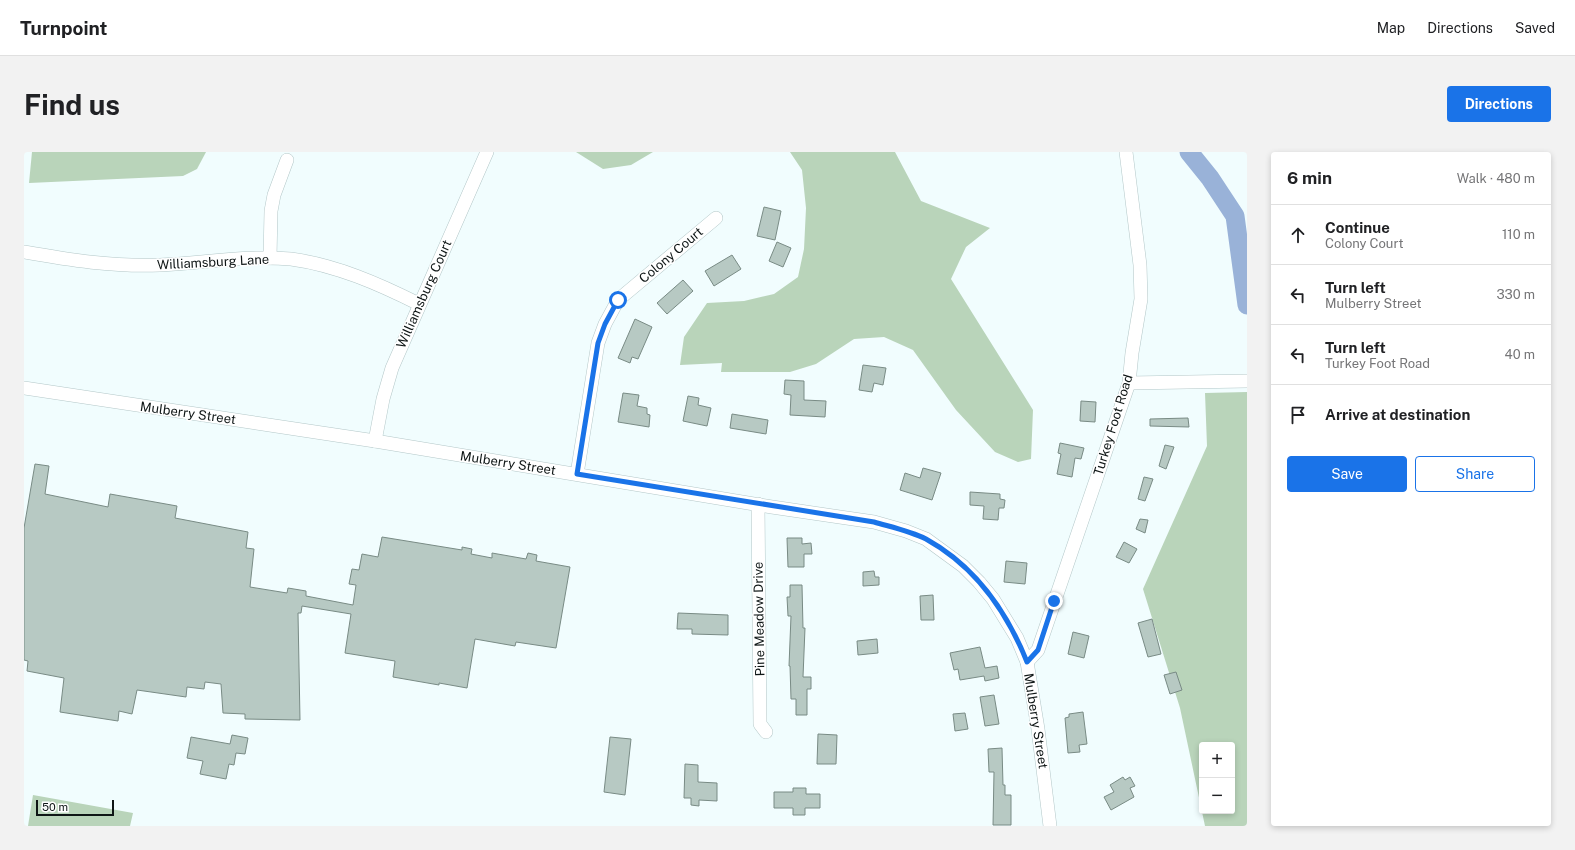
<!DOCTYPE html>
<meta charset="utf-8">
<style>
:root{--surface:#fff;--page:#f2f2f2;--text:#202124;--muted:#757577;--line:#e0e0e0;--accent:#1a73e8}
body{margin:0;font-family:"Public Sans",sans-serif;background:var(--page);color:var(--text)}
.controls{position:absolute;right:12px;bottom:12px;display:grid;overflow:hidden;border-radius:4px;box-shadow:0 2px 6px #0003}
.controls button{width:36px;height:36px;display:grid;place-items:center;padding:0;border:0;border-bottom:1px solid var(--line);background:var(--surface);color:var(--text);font:20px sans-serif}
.scale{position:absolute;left:12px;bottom:10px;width:78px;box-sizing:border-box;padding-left:4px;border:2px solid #0f1616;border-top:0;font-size:11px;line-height:14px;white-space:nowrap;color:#0f1616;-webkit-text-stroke:3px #fff;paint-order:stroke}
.stop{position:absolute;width:12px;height:12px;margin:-9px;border:3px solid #1a73e8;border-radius:50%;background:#fff}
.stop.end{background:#1a73e8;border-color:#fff;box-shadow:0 1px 4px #0008}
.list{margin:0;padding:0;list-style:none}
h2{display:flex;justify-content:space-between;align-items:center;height:52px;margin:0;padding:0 16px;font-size:17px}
h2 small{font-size:13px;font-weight:400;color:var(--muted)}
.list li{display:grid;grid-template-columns:26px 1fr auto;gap:12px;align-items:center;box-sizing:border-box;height:60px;padding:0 16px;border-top:1px solid var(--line)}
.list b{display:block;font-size:15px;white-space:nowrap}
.list p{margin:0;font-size:13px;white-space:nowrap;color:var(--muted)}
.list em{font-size:13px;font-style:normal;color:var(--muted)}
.actions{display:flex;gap:8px;padding:12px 16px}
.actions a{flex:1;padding:9px 0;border:1px solid var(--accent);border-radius:4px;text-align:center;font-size:14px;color:var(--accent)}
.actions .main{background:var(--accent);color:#fff}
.icon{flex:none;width:22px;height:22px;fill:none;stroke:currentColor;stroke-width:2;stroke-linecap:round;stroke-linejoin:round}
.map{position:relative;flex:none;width:1223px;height:674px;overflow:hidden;border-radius:4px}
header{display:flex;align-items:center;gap:24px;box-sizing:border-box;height:56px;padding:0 20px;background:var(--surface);border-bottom:1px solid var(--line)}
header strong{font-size:19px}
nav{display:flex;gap:22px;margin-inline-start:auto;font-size:14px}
.intro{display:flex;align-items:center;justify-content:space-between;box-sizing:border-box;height:96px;padding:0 24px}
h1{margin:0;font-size:28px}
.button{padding:10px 18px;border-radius:4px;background:var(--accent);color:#fff;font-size:14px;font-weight:700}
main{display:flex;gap:24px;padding:0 24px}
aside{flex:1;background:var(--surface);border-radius:4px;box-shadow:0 2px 6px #0003}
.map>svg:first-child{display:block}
.green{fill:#b9d4ba;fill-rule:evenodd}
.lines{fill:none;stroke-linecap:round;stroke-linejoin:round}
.river{stroke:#99b2d8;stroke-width:19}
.building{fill:#b7c9c3;stroke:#798b85}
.minor-casing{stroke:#b3c7c8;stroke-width:14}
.minor{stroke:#fff;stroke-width:13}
.route{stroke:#1a73e8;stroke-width:5}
.labels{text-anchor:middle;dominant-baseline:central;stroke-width:3;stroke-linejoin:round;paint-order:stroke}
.street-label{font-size:13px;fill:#0f1616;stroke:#fff}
</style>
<header>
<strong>Turnpoint</strong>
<nav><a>Map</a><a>Directions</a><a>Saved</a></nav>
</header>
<div class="intro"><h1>Find us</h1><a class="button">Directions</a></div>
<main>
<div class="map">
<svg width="1223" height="674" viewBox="0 0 1223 674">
<rect width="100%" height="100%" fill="#f1fdfe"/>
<g class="green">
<path d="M8 0H182L173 17 159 24 5 31Z"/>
<path d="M552 0H629L607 13 579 17Z"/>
<path d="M766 0H871L897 49 966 76 942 95 927 127 1009 258 1007 307 994 310 971 300 932 258 889 198 860 185 830 187 792 212 766 220H697L698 211 656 213 660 185 683 151 720 149 750 142 774 125 780 97 782 56 778 18Z"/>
<path d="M1223 240V674H1181L1156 556 1119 437 1183 294 1181 241ZM1178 593H1208V659H1178Z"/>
<path d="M9 643 109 661 106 674H4Z"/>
</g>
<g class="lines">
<path class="river" d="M1165 0 1186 26 1211 64 1223 153"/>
</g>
<g class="building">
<path d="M740 55 757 59 751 88 733 84Z"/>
<path d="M753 90 767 96 759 115 745 109Z"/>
<path d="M708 103 717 117 690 134 681 119Z"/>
<path d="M659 128 669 139 643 162 633 151Z"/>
<path d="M611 167 628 175 614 207 608 205 606 211 594 206Z"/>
<path d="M839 213 862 216 859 233 850 231 848 240 835 238Z"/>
<path d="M761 228 780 229V248L802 249 801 265 766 263 767 243 760 242Z"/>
<path d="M599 241 615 243 613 254 623 256V262L626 263 625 275 594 270Z"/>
<path d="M664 244 675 246 674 253 687 256 683 274 659 269Z"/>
<path d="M1057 249 1072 250 1071 270 1056 269Z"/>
<path d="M708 262 744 268 742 282 706 276Z"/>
<path d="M1164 266 1165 275 1126 274V267Z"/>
<path d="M1036 291 1060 296 1057 307 1051 306 1048 325 1033 322 1037 302 1034 301Z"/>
<path d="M1141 293 1150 295 1142 317 1135 314Z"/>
<path d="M11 312 25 314 21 342 84 355 86 342 153 354 151 366 224 380 222 396 230 397 226 435 263 441 264 436 282 439V444L329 453 332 433 325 432 328 417 335 418 338 402 354 405 358 385 438 398V395L448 397 447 402 468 406V401L502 407 504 401 513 403 512 409 546 415 532 496 492 490 491 494 451 487 443 536 415 531V533L369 525 371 509 321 501 327 462 278 454 277 461H274L276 568 221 567V562L199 561 197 532 181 530 180 537 163 535 162 545 113 538 108 562 95 559 94 569 36 560 40 526 3 519 4 509 0 508V376Z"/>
<path d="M899 316 917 321 908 348 876 338 881 321 896 326Z"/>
<path d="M1120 325 1129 327 1121 349 1114 347Z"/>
<path d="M946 340 976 342V347L981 348 980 356H975L974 368 959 367 960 354 946 353Z"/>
<path d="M1116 367 1124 368 1121 381 1112 377Z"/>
<path d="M763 386H778V392L787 391 788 402H780V415H764Z"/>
<path d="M1100 390 1113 397 1105 411 1092 405Z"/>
<path d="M982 409 1003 411 1001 432 980 430Z"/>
<path d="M850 419 851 425H855V433L839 434V420Z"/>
<path d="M766 433H778L779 476H781L779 525H787V537H783V563H772V547H767L766 514H765L767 464H764L763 445H766Z"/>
<path d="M909 443 910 468H897L896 444Z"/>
<path d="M654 461 704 463V483L668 482V477H653Z"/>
<path d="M1128 467 1137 502 1124 505 1114 471Z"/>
<path d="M1049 480 1065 484 1060 506 1044 502Z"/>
<path d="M853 487 854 501 834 503 833 489Z"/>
<path d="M956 495 961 516 973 514 975 526 961 529 960 524 936 528 934 517 930 518 926 501Z"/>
<path d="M1152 520 1158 538 1146 542 1140 523Z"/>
<path d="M970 543 975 572 961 574 956 545Z"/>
<path d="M1059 560 1063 592 1055 593 1056 600 1044 601 1041 566 1045 565V562Z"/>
<path d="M941 561 944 577 931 579 929 562Z"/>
<path d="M794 582 813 583 812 612H793Z"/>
<path d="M208 583 224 586 221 602 212 601 210 613 205 612 202 627 176 622 179 609 163 606 167 585 206 592Z"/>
<path d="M586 585 607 587 601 643 580 640Z"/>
<path d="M978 596 979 633H981V643H987V673H969L970 620H965L964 597Z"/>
<path d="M661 612 674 613V630L693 631V649L675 648V654L667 653V646H660Z"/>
<path d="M1099 625 1101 628 1106 625 1111 634 1106 636 1110 645 1087 658 1080 645 1090 640 1086 633Z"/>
<path d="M769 636H782V642H796V656H781V663H769V656H750V640H769Z"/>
</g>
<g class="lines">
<g class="minor-casing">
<g id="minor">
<path d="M0 100C45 108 90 115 136 113 180 111 223 103 267 107 312 113 355 132 395 152"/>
<path d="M246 106 247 59 250 43 263 8"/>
<path d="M1105 231 1223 229"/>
<path d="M0 236 351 289 748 355 850 370 882 379 902 387 939 414 955 430 969 447 993 486 1003 510 1014 577 1026 674"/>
<path d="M351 289 359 247 368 216 463 0"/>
<path d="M553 322 574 191 581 172 594 148 692 66"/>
<path d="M734 352 736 572 742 580"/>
<path d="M1003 510 1014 498 1105 231 1108 201 1117 147 1116 113 1102 0"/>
</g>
</g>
<use href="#minor" class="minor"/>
</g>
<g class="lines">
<path class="route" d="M594 148 581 172 574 191 553 322 850 370C867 375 886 379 902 387 951 414 983 460 1003 510L1014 498 1030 449"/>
</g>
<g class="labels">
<g class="street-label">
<text transform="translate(647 103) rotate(-40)">Colony Court</text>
<text transform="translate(189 110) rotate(-3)">Williamsburg Lane</text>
<text transform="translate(400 142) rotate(-66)">Williamsburg Court</text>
<text transform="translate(164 261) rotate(8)">Mulberry Street</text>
<text transform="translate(1089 273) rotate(-73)">Turkey Foot Road</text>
<text transform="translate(484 311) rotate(9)">Mulberry Street</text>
<text transform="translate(735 467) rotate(-91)">Pine Meadow Drive</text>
<text transform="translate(1012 569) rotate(81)">Mulberry Street</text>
</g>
</g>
</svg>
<div class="controls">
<button>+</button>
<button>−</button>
</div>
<div class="scale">50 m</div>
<div class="stop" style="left:594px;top:148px"></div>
<div class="stop end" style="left:1030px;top:449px"></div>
</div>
<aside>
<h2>6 min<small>Walk · 480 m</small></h2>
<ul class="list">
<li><svg class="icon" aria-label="ahead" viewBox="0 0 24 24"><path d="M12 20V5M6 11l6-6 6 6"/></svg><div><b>Continue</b><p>Colony Court</p></div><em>110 m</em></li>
<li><svg class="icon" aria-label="left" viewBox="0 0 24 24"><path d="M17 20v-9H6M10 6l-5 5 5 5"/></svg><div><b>Turn left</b><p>Mulberry Street</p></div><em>330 m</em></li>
<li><svg class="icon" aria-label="left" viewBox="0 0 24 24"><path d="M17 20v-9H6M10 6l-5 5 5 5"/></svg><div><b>Turn left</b><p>Turkey Foot Road</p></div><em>40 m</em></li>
<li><svg class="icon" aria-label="arrive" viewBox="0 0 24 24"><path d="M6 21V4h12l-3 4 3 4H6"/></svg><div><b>Arrive at destination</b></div></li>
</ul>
<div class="actions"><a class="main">Save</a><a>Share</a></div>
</aside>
</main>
